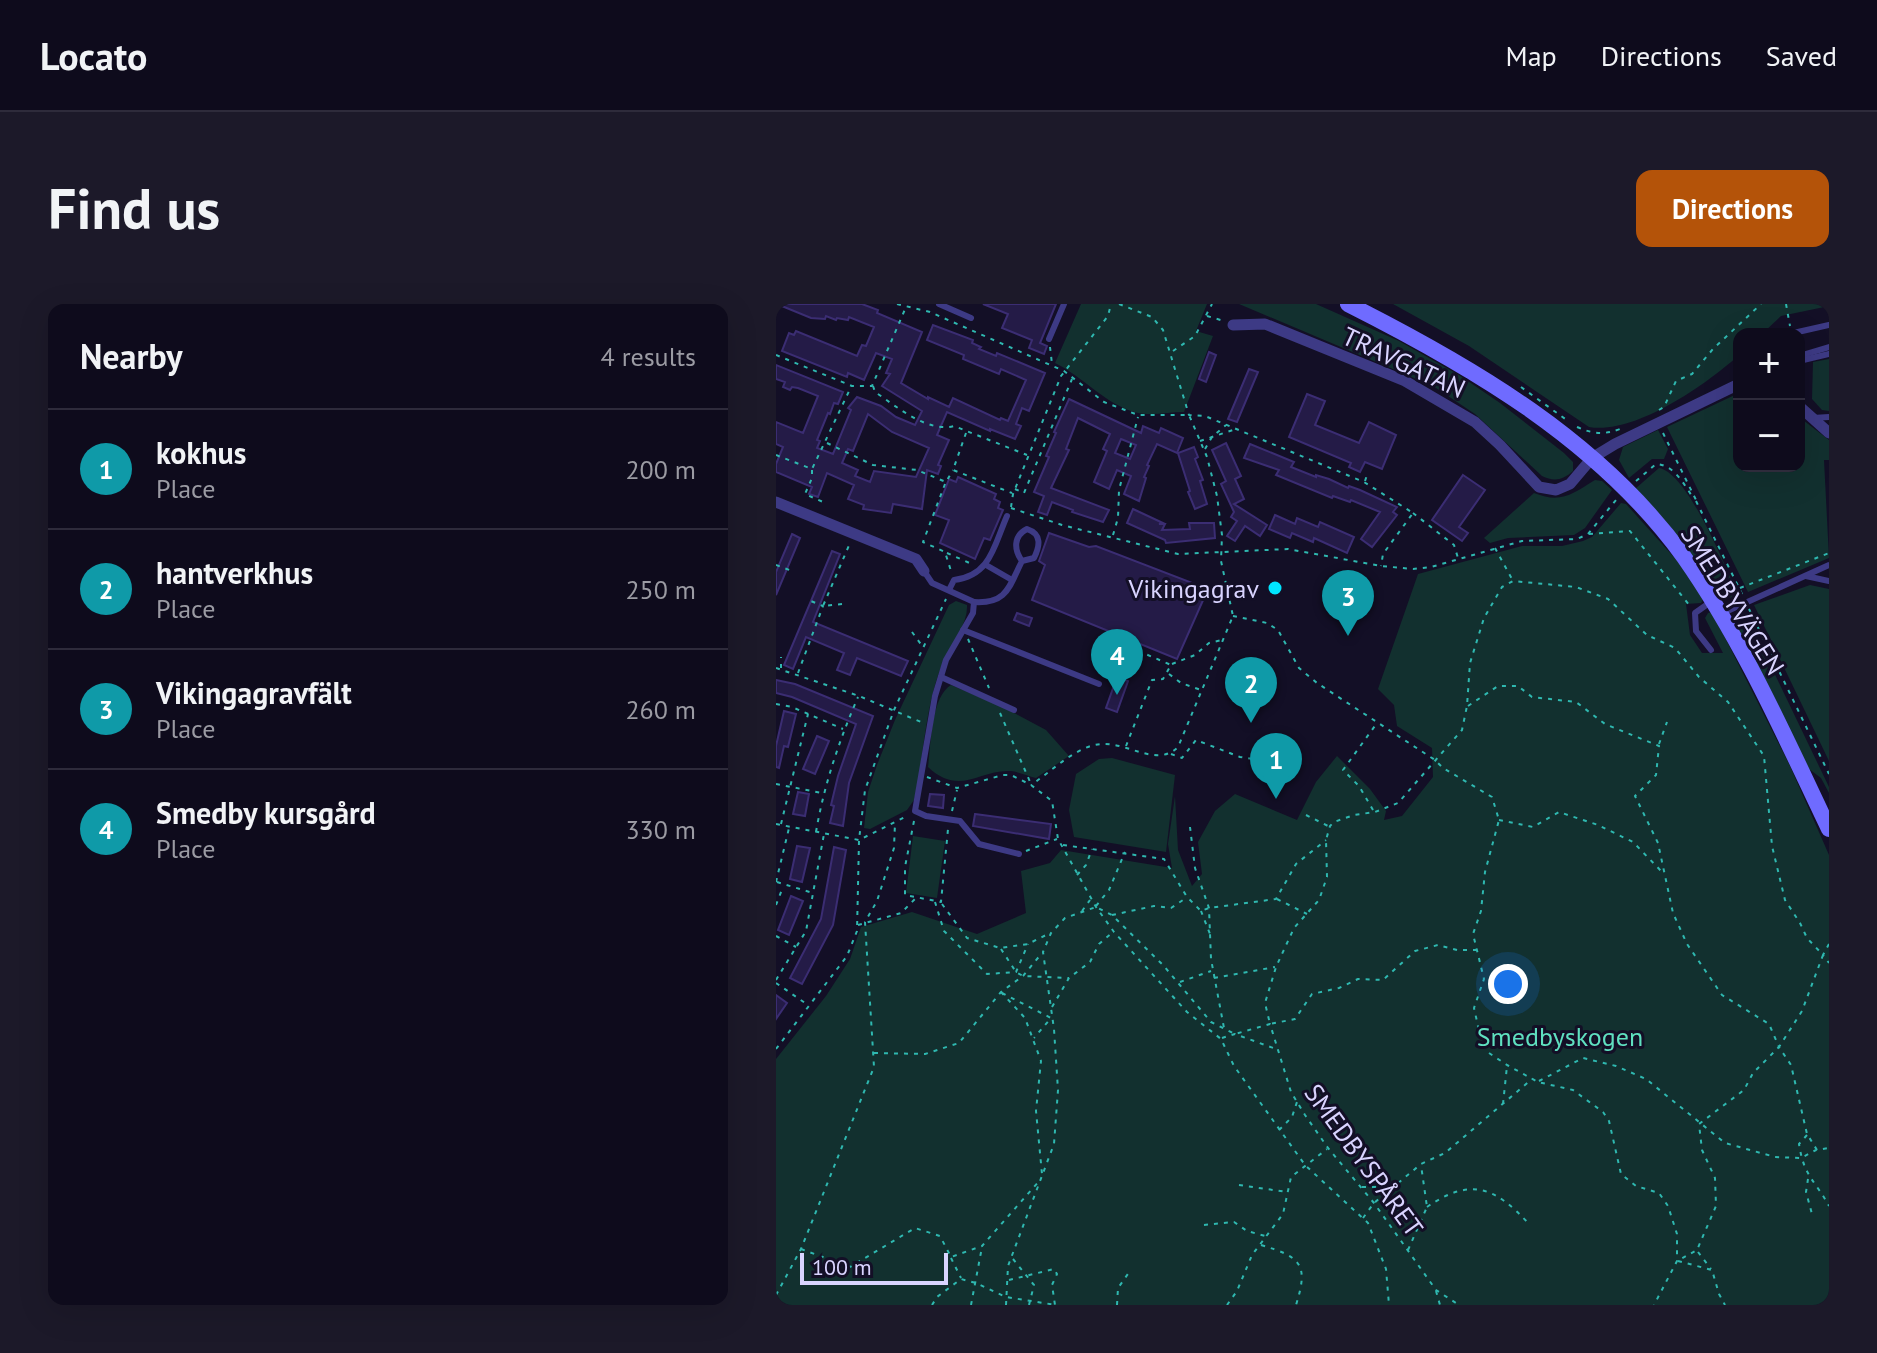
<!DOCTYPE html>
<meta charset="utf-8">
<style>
:root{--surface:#0e0b1c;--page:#1c1929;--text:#f1f3f6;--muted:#9b9ba3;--line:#2e2b3b;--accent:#b45309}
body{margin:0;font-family:"PT Sans",sans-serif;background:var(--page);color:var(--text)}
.controls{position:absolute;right:24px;top:24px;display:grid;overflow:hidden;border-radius:16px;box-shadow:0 8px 32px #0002}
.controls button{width:72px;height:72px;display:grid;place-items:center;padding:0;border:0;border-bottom:2px solid var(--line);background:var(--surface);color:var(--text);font:40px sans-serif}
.scale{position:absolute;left:24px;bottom:20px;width:148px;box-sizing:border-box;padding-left:8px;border:4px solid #d9d4ff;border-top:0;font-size:22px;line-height:28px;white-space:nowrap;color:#d9d4ff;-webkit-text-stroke:6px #130f26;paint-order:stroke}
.you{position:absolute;left:732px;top:680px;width:28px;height:28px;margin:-20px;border:6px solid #fff;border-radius:50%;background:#1a73e8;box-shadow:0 0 0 12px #1a73e833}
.badge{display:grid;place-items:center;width:52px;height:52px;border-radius:50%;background:var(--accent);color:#fff;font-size:26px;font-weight:700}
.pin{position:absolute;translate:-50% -66px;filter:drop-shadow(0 2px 4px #0008)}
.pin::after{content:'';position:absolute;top:42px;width:28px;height:24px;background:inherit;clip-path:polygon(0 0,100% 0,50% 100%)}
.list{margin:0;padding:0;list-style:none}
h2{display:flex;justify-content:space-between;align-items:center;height:104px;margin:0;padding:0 32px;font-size:34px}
h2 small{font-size:26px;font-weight:400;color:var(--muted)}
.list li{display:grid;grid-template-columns:52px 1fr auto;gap:24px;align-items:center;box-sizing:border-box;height:120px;padding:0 32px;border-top:2px solid var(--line)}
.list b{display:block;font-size:30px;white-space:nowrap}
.list p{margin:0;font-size:26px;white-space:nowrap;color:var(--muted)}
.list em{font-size:26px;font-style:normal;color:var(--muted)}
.map{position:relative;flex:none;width:1053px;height:1001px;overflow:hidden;border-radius:16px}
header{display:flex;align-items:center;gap:48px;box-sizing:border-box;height:112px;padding:0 40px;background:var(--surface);border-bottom:2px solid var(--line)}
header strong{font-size:38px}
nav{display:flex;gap:44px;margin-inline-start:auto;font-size:28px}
.intro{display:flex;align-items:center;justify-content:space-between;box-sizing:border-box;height:192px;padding:0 48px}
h1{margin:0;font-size:56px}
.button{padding:20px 36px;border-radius:16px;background:var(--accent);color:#fff;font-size:28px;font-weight:700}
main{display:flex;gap:48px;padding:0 48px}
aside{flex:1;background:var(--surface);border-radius:16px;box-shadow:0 8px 32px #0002}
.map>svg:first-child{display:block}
.green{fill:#12302f}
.building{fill:#241b47;stroke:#3b2d73;stroke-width:2;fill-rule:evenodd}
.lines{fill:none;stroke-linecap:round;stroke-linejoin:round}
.path{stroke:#2fb8b0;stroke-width:2;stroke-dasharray:4 6;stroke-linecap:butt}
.lane{stroke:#3d3a85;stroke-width:6}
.street{stroke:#3d3a85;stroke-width:11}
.secondary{stroke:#6f6bff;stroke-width:16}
.poi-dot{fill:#00e5ff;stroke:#130f26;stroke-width:3}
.labels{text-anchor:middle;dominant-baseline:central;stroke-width:6;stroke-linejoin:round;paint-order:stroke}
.street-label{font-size:26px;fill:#d9d4ff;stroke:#130f26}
.poi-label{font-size:26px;fill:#d9d4ff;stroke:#130f26;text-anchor:end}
.park-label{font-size:26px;fill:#5fe0c0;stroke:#130f26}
</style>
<header>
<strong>Locato</strong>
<nav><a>Map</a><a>Directions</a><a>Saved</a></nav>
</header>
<div class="intro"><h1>Find us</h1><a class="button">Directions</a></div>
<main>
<aside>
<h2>Nearby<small>4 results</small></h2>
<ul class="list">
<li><span class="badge" style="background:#0f9aa8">1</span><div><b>kokhus</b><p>Place</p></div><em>200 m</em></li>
<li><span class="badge" style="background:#0f9aa8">2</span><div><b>hantverkhus</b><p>Place</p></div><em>250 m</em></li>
<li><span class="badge" style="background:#0f9aa8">3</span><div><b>Vikingagravfält</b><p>Place</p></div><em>260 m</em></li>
<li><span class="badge" style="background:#0f9aa8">4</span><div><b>Smedby kursgård</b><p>Place</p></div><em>330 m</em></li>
</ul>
</aside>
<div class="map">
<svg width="1053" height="1001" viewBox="0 0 1053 1001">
<rect width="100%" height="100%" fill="#130f26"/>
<g class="green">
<path d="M305 0H431L420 27 437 32 408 108C394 108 376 112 362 109 329 101 308 73 279 59Z"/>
<path d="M463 0H540L623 37 683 71 724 99 788 149 797 158V167C787 176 778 178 766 172L699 110 657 82Z"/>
<path d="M617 0H1053V2L1005 12 986 30H963V51C930 81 858 131 813 123L693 42Z"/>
<path d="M1053 55V107L1046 106 1036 95 1037 58Z"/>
<path d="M963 89V162H1023V113L1053 136V156H1048L1053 254 972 288 891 123Z"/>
<path d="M882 126 892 145 888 155H876L853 174 843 156 847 143Z"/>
<path d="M883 164C912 169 950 264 962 291L960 294 943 293 859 185Z"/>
<path d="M819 176 826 177 836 186 809 224 798 231 732 234 714 239 708 234 758 189C785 200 796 190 819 176Z"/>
<path d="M845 199 850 200 905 261 928 294 925 299 910 300 914 331 926 349H947L929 314 932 309 936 308 1014 462 1053 551V1001H4L0 993V755L50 692 74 655 85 623 136 608 201 630 250 609 245 567 274 559 285 546 396 564 392 540 399 492 402 546 416 582 426 570 422 538 439 507 459 490 521 516 540 478 561 452 594 485 610 507 608 516 626 512 657 473 656 444 621 422 618 401 602 385 642 270 746 242H786L807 237 816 233Z"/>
<path d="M1034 281 1053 285V457L978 301Z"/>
<path d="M180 297 191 301C192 319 178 336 170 352 149 395 149 449 138 496L131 506 94 525 88 524 92 488 101 461 119 416 173 301Z"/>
<path d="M969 308 1053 483V489L1045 474 1033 465 960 320 961 314Z"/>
<path d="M175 381 227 403 270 426 293 452 260 474C252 472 243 468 235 467 203 465 184 493 152 463 155 440 155 393 175 381Z"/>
<path d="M336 454 399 471 390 548 298 533 293 506 300 470 323 455Z"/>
<path d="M137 532 169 537 161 594 130 589Z"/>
</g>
<g class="building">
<path d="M1 0H86L102 6 101 9 146 28 125 79 152 95V93L173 103 177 94 224 116 225 114 232 117 250 76 225 65 223 70 187 55 188 51 151 36 157 21 197 36 196 39 205 43 203 45 220 52 221 49 269 69 253 107 246 104 240 120 245 122 239 135 214 125V127L171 108 161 131 173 136 162 161 165 162 162 170 151 166 146 205 117 200 115 209 87 205 88 201 72 195 78 181 51 169 42 193 33 190 36 183 0 168V160L7 143 0 140V118L27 129 42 92 22 84 16 83 14 86 7 83 9 78 0 75V61L67 88 62 100 58 99 54 110 52 109 41 136 44 137 41 144 57 150 75 106 72 104 81 93 105 102 120 113 139 121 146 107 106 82 114 70 110 69 116 55 100 49 88 76 72 69 71 73 6 47 13 29 18 31 20 27 81 52 86 41 90 42 98 23 73 13 72 16 61 14 60 16 50 12 49 15 35 14ZM92 110 116 128 153 144 140 173 98 167 94 178 79 172 82 166 66 159 72 145 77 147Z"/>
<path d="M207 0H280L264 39 271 42 268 50 253 44 256 36 226 24 232 10Z"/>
<path d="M433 48 440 51 430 78 423 75Z"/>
<path d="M473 65 482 68 461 118 452 115Z"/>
<path d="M531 90 549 97 539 121 583 139 593 118 620 131 606 165 589 158 584 168 573 163 575 159 513 133Z"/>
<path d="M293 95 365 129 367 122 383 129 385 124 407 134 401 149 381 140 371 161 373 162 368 173 370 174 363 197 348 190 355 172 341 166 333 185 318 178 331 147 327 145 334 130 302 114 290 145 293 146 275 184 333 206 327 218 296 208 297 206 276 198 271 211 262 208 268 192 258 188 273 153 270 152 280 129 278 128ZM345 135 360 141 354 155 339 149Z"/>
<path d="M450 139 465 172 459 175 468 195 458 200 491 221 484 232 469 222 459 237 451 232 461 217 455 213 458 208 445 180 450 177 436 146Z"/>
<path d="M474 140 518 158 515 163 540 173V171L553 175 572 184 573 182 584 186 621 203 617 208 621 211 596 243 585 235 604 208 575 196 574 198 557 192 556 194 500 171 503 166 468 154Z"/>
<path d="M418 143 422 153 419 155 427 176 424 177 431 200 419 205 412 188 414 187 402 149Z"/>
<path d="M687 171 709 186 683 223 692 229 686 237 656 216Z"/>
<path d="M182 173 220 190 218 195 224 198 222 204 227 206 214 236 208 234 199 255 164 239 173 216 159 211 173 175 180 178Z"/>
<path d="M357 205 387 219 383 220H389L386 226 414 225 413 219H438L439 234 390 239 389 236 351 219Z"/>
<path d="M499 211 519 220 521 214 542 223 544 218 578 233 571 249 538 234 537 238 516 229 514 234 493 225Z"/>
<path d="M273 229 313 243 320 242 432 285 401 355 256 296 269 261 263 257Z"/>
<path d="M16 230 24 234 0 291V268Z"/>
<path d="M56 247 64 250 37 318 132 357 125 372 81 354 74 371 61 366 68 349 30 333 17 365 8 361Z"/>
<path d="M241 309 256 314 253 322 238 316Z"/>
<path d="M341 373 352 377 341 408 330 404Z"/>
<path d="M0 376 19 380 97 412 73 479 67 522 54 519 58 502 55 501 62 472 80 420 16 393 0 389Z"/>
<path d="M8 407 20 410 12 443 8 442 3 464 0 463V442Z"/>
<path d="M41 432 53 437 39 470 27 465Z"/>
<path d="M22 488 33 490 29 512 17 510Z"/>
<path d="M154 490 168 491 167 504 152 502Z"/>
<path d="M199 510 275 520 273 535 197 522Z"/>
<path d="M21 542 34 544 26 578 14 575Z"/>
<path d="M58 543 70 546 57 621 26 680 14 674 45 615Z"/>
<path d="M15 592 27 597 13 631 2 626Z"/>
<path d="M0 691 11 699 0 715Z"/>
</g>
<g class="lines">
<g class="path">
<path d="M121 0 154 8 288 67 328 98 362 111H413L431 153 441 192 446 231 445 257 457 312 402 443C381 464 352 438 325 440 300 442 276 467 255 481"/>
<path d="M343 0 376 13 387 26 413 111 429 112 588 178 637 209 607 250 605 262"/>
<path d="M1010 0 1014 22"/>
<path d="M431 12 448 17"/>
<path d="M274 43 276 60"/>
<path d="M397 47 419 32 436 0"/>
<path d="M0 51 76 82H96L130 3"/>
<path d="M97 82 99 88C120 102 151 129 178 122L251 151"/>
<path d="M745 83 792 117"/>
<path d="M883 106 888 103 900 77 916 70 937 45 985 0"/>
<path d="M801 123C817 130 828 131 844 125"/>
<path d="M190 129 177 166 236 189"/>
<path d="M887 129 921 198"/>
<path d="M424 137 460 125"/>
<path d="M51 139 97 161 141 166 170 178 177 166"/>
<path d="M429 145 436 133 450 121"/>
<path d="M0 151 36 165 75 83"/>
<path d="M36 166V174L29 190 47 198"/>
<path d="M589 177 592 168"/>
<path d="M860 177 880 160C898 161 907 179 916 192"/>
<path d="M169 180 147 238 169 248 175 267"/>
<path d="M239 185 248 189 296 75"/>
<path d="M920 197 967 292"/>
<path d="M235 203 237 190 285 72 332 12 335 0"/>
<path d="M235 204 286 221 402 250 512 245 605 262 637 265 655 263 746 237 801 235 812 230 840 196"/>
<path d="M637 209 678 241 682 254"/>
<path d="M813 230 854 227 914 302"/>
<path d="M337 231 342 214 343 186 362 113"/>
<path d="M719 244 737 277"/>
<path d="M171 249 198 261"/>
<path d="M0 261 16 267"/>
<path d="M964 284 1053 249"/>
<path d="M66 300 47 302 74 239"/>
<path d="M973 305 1053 470"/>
<path d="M457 312 491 319 502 326 523 364 541 379 659 456 667 464 716 493 723 516 709 568 705 607 697 630 708 675 698 704 704 731 713 749 731 761 762 778 797 786 827 808 833 817 845 870 860 882 883 889 892 902 901 930V957L878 1001"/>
<path d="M136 328 147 343"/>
<path d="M192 335 213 384"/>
<path d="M396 360 419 351 433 339 446 336"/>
<path d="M0 364 83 392 145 418"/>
<path d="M5 364V353"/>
<path d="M22 369 47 302 30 295"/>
<path d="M393 370 405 379 425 386"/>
<path d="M0 400 16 403 67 425"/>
<path d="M692 402 722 382H742L756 393 800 398 829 420 883 442 880 471 859 492 882 539 897 609 911 640 946 691 993 720 1003 743 977 769 968 786 923 820 926 846 939 874 940 902 921 946 903 956"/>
<path d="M224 409 255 480"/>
<path d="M883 440 891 418"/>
<path d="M350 442 376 376 387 375 395 361 351 342"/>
<path d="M395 450 406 454 420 436 464 453 477 455"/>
<path d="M151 473 181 484 227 471H235L255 481 276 497 282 535 320 603 338 628 411 708 445 735 458 762 529 861 592 919 610 965 613 1001"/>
<path d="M0 480 46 489"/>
<path d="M597 506 583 482 567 466 601 419"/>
<path d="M176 507 181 486"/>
<path d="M530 511 552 522"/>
<path d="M723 516 757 523 783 508 822 521 857 538 888 570"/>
<path d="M138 517 129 563V591L165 598 172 525"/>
<path d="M0 520 83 536 131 512"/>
<path d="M5 520 32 410"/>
<path d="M414 523 419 564 433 604 435 655 448 724"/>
<path d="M40 528C48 481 63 437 82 393"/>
<path d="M287 541 388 555 411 593 425 607 433 604 500 595 520 560 550 536"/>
<path d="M250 547 281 535"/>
<path d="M301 571 310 561 316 545"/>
<path d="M0 578 13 524"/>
<path d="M1 578 37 589"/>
<path d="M501 595 531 610"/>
<path d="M159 598 168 627 211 670 240 668 252 640"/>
<path d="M166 600 191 634 224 644 252 640 274 629"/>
<path d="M0 601 7 583"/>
<path d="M320 602 333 586 349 548"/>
<path d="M306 607 314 596"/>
<path d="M425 607 434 630"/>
<path d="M336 611 378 602 395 604 410 594"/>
<path d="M82 621 125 609 139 595"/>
<path d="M0 632 20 643"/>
<path d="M1053 640 1047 651 1053 659"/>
<path d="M225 645 240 668 247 672 293 674"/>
<path d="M701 646H681L662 641 639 647 607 676 582 675 563 684 536 690 519 715 494 720 489 699 500 663 518 624 543 596 551 573 550 536 554 522 558 518 578 511 599 508 622 499 686 426 691 402 694 359 708 314 726 283 737 277 800 283 832 295 871 331 899 344 923 373 952 398 988 452 996 542 1009 596 1024 619 1031 634 1047 651 1026 707 1003 743 1015 761 1031 830 1041 846 1053 844"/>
<path d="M438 674 499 663"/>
<path d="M0 676 30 627 48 530"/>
<path d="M404 678 435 667"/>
<path d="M0 679 32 701"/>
<path d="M225 688 249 714 265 757 260 807 266 870"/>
<path d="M226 689 275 714 258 734"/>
<path d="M276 703 293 674 314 658 323 640 337 628"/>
<path d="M446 734 459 730 500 745"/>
<path d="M0 745 71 652 81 627 83 536 89 486 118 406 170 295"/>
<path d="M98 749 149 750 183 739 225 688 247 672 266 649"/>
<path d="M763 777 807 754 840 762 870 775 949 839 999 853 1025 854 1040 846"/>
<path d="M727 800 731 762"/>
<path d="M503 826 516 813 521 798"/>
<path d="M1031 831 1023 840C1028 873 1039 876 1053 902"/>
<path d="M1032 875 1030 888 1036 910"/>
<path d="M463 881 511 888"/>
<path d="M586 883H616"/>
<path d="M651 903C696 872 720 884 754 921"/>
<path d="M587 914 598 899 645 860 669 849 756 775"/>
<path d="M428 921 458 918 471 927 489 932"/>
<path d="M485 941C525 953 533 960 520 1001"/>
<path d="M25 945 74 963 139 924 164 932 175 953 206 942 264 876"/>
<path d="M632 946 651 903 645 861"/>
<path d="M922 948 935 965"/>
<path d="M175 954 185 974"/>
<path d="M237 955 258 981 253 1001"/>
<path d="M902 957 936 966 943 990 949 1001"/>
<path d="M233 976 278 965 281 970 276 981 279 1001"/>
<path d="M660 987 664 1001"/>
<path d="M0 991 25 945 98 763 89 618 101 597 118 544 119 519"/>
<path d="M156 1001 161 993 185 975 200 979 230 993 280 1001"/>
<path d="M195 1001 206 943"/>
<path d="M230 1001 232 962 278 840 282 786 278 725 267 648 275 629 289 614 320 603 336 611 387 661 435 718 459 730 494 720 515 788 529 811 552 844 598 899 660 986 683 1001"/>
<path d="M341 1001 342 984 354 967"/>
<path d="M451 1001 461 987 476 951 507 910 515 873 551 845"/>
</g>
<g class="lane">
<path d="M163 0 195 14"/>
<path d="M1013 30 1053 21"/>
<path d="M273 35 288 0"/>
<path d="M1023 52 1053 43"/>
<path d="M1023 57 1053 50"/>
<path d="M1037 114 1053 113"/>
<path d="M210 261 236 276"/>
<path d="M148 267 156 279 198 298 197 309 170 356 159 392 139 507 150 512 184 517 203 540 243 550"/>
<path d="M1030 272 1053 277"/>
<path d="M173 286 178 276C215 272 218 241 231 212"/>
<path d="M198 298C231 300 233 283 246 257L258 254C264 242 266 230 251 225 237 232 238 246 246 257"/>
<path d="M947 309 1053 261"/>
<path d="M187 326 323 380"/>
<path d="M935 346 920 327 919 309 936 297"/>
<path d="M165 373 238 406"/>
</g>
<g class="street">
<path d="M457 21 489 20 629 77 699 118 724 141 763 183 780 186 794 180 816 154 839 140 963 80"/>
<path d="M1023 102 1053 129"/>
<path d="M0 198 140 255 148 267"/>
</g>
<path class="secondary" d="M572 0C697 63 824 137 908 253 967 337 1009 433 1053 525"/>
</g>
<circle class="poi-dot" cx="499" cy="284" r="8"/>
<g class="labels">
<g class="street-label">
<text transform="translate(628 58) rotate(25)">TRAVGATAN</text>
<text transform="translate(957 296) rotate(58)">SMEDBYVÄGEN</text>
<text transform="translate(588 856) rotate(54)">SMEDBYSPÅRET</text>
</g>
<g class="poi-label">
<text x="483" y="284">Vikingagrav</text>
</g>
<g class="park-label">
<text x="784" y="732">Smedbyskogen</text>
</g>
</g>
</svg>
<div class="controls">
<button>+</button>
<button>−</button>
</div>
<div class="scale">100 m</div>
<div class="you"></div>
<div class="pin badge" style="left:500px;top:495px;background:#0f9aa8">1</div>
<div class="pin badge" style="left:475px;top:419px;background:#0f9aa8">2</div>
<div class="pin badge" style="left:572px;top:332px;background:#0f9aa8">3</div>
<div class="pin badge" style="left:341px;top:391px;background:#0f9aa8">4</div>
</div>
</main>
